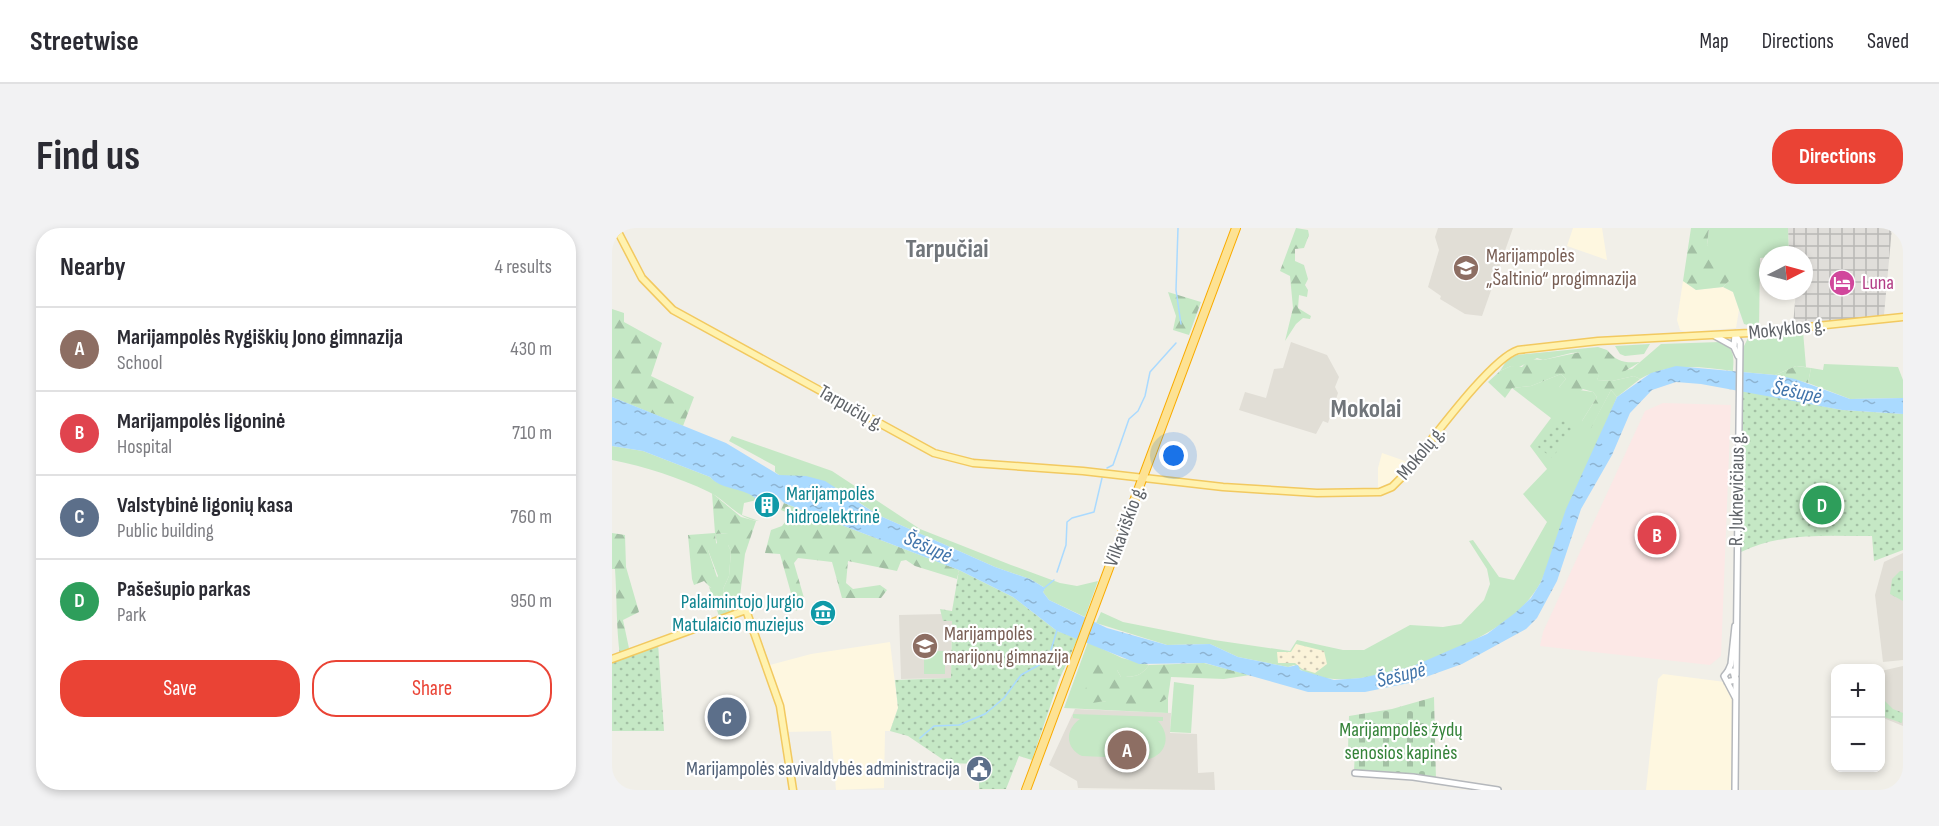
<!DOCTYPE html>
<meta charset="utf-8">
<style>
:root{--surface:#fff;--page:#f2f2f3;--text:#2b2b33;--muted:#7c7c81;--line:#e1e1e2;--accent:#ea4335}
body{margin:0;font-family:"Sofia Sans Condensed",sans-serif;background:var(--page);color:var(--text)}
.controls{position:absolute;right:18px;bottom:18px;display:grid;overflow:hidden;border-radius:12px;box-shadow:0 3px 9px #0003}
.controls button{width:54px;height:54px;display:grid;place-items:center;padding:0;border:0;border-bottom:2px solid var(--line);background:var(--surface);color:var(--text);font:30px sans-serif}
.compass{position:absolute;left:1147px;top:18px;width:54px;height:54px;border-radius:50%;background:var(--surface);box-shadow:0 3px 9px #0003;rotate:84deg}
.you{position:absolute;left:562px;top:228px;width:21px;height:21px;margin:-15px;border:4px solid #fff;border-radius:50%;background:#1a73e8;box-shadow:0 0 0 9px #1a73e833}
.badge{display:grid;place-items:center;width:39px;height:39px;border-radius:50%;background:var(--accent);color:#fff;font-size:20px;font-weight:700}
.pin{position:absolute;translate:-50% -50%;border:3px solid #fff;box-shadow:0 2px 6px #0006}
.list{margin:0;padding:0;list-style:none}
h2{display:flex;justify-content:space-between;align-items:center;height:78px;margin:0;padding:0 24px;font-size:26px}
h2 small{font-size:20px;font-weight:400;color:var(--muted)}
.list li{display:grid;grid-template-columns:39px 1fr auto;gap:18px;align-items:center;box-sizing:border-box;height:84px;padding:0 24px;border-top:2px solid var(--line)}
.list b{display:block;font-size:22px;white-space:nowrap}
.list p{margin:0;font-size:20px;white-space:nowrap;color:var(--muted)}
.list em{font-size:20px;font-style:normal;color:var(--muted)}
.actions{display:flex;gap:12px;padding:18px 24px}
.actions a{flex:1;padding:14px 0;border:2px solid var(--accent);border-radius:24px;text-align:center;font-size:21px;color:var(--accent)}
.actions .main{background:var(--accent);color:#fff}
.map{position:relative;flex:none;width:1291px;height:562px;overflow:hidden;border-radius:24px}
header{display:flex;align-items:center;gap:36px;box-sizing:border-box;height:84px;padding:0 30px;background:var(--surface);border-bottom:2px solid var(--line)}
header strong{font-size:28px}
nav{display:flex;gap:33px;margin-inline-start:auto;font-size:21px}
.intro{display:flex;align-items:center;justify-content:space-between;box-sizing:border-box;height:144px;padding:0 36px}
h1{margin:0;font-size:42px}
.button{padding:15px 27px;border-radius:24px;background:var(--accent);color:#fff;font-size:21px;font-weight:700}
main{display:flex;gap:36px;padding:0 36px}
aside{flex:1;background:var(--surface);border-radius:24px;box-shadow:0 3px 9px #0003}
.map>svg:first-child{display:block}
.commercial{fill:#fef7e0}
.industrial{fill:url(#industrial-grid)}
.education{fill:#e1ded6}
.medical{fill:#fce8e6}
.grass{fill:#c5e8c5}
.forest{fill:url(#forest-firs)}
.sand{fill:url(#sand-dots)}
.cemetery{fill:url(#cemetery-stones)}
.park{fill:url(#park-dots)}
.water{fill:url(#water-ripples)}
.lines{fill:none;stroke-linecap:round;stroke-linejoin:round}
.stream{stroke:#aadaff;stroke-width:1.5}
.minor-casing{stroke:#b5b8bc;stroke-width:8}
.major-casing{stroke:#f2c960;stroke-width:9}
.highway-casing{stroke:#f9ab00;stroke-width:10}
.minor{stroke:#fff;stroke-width:5}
.major{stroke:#fff2af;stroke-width:6}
.highway{stroke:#fde293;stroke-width:8}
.labels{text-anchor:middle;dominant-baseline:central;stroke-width:4.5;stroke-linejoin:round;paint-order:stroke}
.education-label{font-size:20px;fill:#785e54;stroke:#fff;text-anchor:start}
.hotel-label{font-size:20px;fill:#b23c85;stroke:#fff;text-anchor:start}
.street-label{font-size:20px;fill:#5f6368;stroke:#fff}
.culture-label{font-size:20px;fill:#0d838f;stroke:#fff;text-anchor:start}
.park-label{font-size:20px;fill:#348238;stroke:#fff}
.service-label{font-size:20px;fill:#4e5e75;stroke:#fff;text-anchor:end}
.water-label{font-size:21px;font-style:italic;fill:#4174aa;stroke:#fff}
.district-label{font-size:26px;font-weight:bold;fill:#70757a;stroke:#fff}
</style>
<header>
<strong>Streetwise</strong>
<nav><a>Map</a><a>Directions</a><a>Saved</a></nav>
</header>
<div class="intro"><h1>Find us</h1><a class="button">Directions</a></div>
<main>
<aside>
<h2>Nearby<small>4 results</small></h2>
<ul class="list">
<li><span class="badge" style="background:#8d6e63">A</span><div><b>Marijampolės Rygiškių Jono gimnazija</b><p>School</p></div><em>430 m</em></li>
<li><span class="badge" style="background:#e0444e">B</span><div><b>Marijampolės ligoninė</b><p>Hospital</p></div><em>710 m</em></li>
<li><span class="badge" style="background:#5c6f8a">C</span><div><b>Valstybinė ligonių kasa</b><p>Public building</p></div><em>760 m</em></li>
<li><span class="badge" style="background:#2e9e5b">D</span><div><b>Pašešupio parkas</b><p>Park</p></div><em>950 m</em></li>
</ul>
<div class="actions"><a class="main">Save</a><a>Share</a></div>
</aside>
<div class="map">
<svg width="1291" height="562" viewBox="0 0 1291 562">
<defs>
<pattern id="industrial-grid" width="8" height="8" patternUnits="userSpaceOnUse" patternTransform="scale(1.5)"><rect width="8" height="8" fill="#e0deda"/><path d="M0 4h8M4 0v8" fill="none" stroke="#b9b8b5"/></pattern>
<pattern id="forest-firs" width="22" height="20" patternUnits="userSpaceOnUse" patternTransform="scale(1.5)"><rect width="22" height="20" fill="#c5e8c5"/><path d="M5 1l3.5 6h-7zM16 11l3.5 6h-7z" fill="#a3c0a4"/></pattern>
<pattern id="sand-dots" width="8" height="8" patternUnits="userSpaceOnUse" patternTransform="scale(1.5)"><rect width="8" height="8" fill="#fbf3d9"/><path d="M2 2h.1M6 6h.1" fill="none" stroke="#cec8b4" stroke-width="1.8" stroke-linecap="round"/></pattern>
<pattern id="cemetery-stones" width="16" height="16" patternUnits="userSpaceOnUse" patternTransform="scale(1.5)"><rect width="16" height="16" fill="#c5e8c5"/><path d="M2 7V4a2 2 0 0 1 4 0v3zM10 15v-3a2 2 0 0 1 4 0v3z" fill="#a3c0a4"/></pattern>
<pattern id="park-dots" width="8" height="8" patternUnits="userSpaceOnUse" patternTransform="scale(1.5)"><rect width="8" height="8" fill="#c5e8c5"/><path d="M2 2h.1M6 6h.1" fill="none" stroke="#a3c0a4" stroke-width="1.8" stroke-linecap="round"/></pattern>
<pattern id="water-ripples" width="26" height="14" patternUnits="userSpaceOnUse" patternTransform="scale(1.5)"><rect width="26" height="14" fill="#aadaff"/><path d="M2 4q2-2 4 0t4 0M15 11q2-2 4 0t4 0" fill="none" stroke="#8eb4d2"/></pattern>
</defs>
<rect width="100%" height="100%" fill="#f1efe8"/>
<g class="commercial">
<path d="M961 0H990L995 32 955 18Z"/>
<path d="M1071 53 1084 62 1111 59 1121 64 1127 82 1124 100 1074 104 1068 102 1065 92Z"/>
<path d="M770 225 796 234 781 253 766 260V240Z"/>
<path d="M278 414 286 480 278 503H273L272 560 224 562 219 503 173 504 154 438 199 426Z"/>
<path d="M1051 446 1113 454 1120 468V562H1034L1046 451Z"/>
</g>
<path class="industrial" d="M1176 0H1280L1272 87 1268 89 1181 97 1184 63H1192V27H1177Z"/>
<g class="education">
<path d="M826 0H901L870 88 853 86 828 71 829 68 816 59 827 22 823 9Z"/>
<path d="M679 114 715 127 727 149 723 159 726 165 716 195 711 193 704 206 627 182 633 164 654 170 662 141 671 140Z"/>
<path d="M1291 325V432L1271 434 1263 367 1272 334Z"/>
<path d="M331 386 340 393 339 450 289 451 287 387Z"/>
<path d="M1291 438V498L1269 489V443Z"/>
<path d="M463 481 559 485 558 505 585 506 586 545 602 544 603 562 466 560 465 553 437 537Z"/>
</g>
<path class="medical" d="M1051 175 1119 177 1109 428 1098 437 928 418 931 404 1033 183Z"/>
<g class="grass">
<path d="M1097 0H1176L1177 27 1148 30 1147 100 1132 96 1121 64 1111 59 1118 52 1095 17Z"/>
<path d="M1191 103 1194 139 1184 138 1163 147 1130 144 1131 120 1136 110 1148 106Z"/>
<path d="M1108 114C1123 119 1122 130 1121 143 1088 139 1058 134 1028 151L1022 148 1000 153 985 152 987 146 1020 141 1049 116Z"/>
<path d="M1038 116 1032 126 1013 128 1008 126 1003 118Z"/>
<path d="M986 119 995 122 959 125 931 132 925 130 905 140 899 138 888 143 895 132 905 127Z"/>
<path d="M1212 136 1286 139 1291 152V170L1238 171 1196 155 1199 140 1211 142Z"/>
<path d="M949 146 954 151 947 159 981 164 985 169 970 193 979 199 999 162 1005 169 929 354C922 366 914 376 903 386 861 421 730 478 682 437L676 439 626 429 598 416 555 417 484 395 489 384 511 394 602 412 678 423 685 412 731 422H752L798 397 831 399 849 396 872 372 878 356 875 341 857 313 861 312 887 349 902 352 935 294 911 266 935 241 918 218 939 190 900 160 919 158Z"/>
<path d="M120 208 220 243 308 301 399 337 448 355 465 358 486 353 473 389 437 372 431 364 433 360 418 351 383 339 266 287 245 273 167 247 163 244V238L117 213Z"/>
<path d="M0 218 31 223 98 249C110 262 137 258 145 272L132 275 130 287 147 293C125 291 116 273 97 264 66 249 34 239 0 232Z"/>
<path d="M116 305V317L119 323 117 348 111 361 114 376 120 379 127 377 124 382 107 388 97 359 99 360 106 348 96 322 105 315 103 306Z"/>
<path d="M476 414 510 430 537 437C529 448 523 449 509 449L505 442 479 473 543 474 556 470V485L452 480Z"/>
<rect x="312" y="423" width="21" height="23"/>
<path d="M562 454 582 457 579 505 558 504Z"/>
<path d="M461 486 551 489V493H546C559 507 555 526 537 531L470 528C453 520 453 501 468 491L461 490Z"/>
</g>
<g class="forest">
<path d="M684 0 696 2 697 7 692 20 683 21V33L692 37 696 51 693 57 696 62 695 69 687 67 686 80 699 88 698 91 691 90 684 96 673 113 681 80 678 48 668 43Z"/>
<path d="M1079 0H1097L1095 17C1107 27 1118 35 1118 52L1111 59 1084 62 1071 53Z"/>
<path d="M556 64 589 74 577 107 561 102 564 88Z"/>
<path d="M0 81 12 85V94L50 115 39 148 82 169 71 198 0 169Z"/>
<path d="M978 122H995C1005 134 1012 135 1028 134L1013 143 987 147 985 152 1000 153 1022 148 1028 151 1005 169 999 162 979 200 971 201 970 193 985 169 981 164 971 161 963 167 947 159 954 151 949 146 919 158 900 160 893 170 876 154 888 143 899 138 910 139 917 131 931 132Z"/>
<path d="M1184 138 1199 140 1196 155 1163 147Z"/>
<path d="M100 265 129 289 144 293 133 326 127 377 120 379 114 376 111 361 117 348 119 323 116 317V305L103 306 105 322H96L108 358 99 360 92 353 82 357 80 351 76 307 103 305Z"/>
<path d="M172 275 347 342 345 351 303 338 294 332 289 333 285 343 236 333 234 355 241 361 268 357 275 362 269 370H230L220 334 186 330 182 335 192 370 191 377 184 383 168 326 153 325 159 302 170 298 177 289 176 285 169 282Z"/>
<path d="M0 305 13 307 14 339 27 384 11 392 18 425 8 428C4 399 5 371 3 341H0Z"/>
<path d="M485 427 506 435 505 442 509 449C523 449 529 448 537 437L592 435 638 447 612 451 559 449 556 470 549 474H532L527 481 501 480 493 473 474 476 470 471Z"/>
</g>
<path class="sand" d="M684 416 712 423 715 436 703 445 690 441 683 435H666L665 424H679Z"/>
<path class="cemetery" d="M822 469 824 553 742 544 743 521H736L737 488 780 481Z"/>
<g class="park">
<path d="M1130 162 1230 182 1291 186V322L1262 333 1260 308C1214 308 1171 304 1129 324Z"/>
<path d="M948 190 962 201 940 230 926 219Z"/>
<path d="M347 342 401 369 445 403 466 410 447 452 420 532 407 528 394 561H367V554L376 545V538H369V533L366 536 336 535 296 508 278 503 286 480 283 452 339 450 340 393H331L328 381 340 383Z"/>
<path d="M1288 343H1291V373L1278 366 1280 351Z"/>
<path d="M46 415 52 503H0V431Z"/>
<path d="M1268 468 1281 481 1291 485 1290 495 1269 488Z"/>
</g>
<path class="water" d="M1064 138 1163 147 1183 151 1238 171 1291 170V186L1230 182 1089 156 1064 154 1040 162 1018 185 1000 227 969 281 945 353 925 390 914 401 850 436 797 455 753 464H696L593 435 527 436 445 403 401 369 347 342 172 275 164 267 158 266 157 271 145 272C134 259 110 263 98 249L31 223 0 218V169L114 215 167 247 194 248 213 253 266 287 383 339 418 351 433 360 431 364 437 372 495 400 555 417 598 416 626 429 676 439 686 437 688 442 722 452 749 450 799 439 875 406 903 385 919 370 929 354 954 281 1005 169 1039 145Z"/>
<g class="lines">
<g class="stream">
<path d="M566 0 564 62 569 96"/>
<path d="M495 240 501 237 517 191 526 183 533 168 538 144 564 115"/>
<path d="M445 344 454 317 455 294 460 290 482 284 490 250"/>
<path d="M431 361 442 352"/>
<path d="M308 510 322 498 347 497 373 486 392 470 409 447 436 432 445 402"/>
</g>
<g class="minor-casing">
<g id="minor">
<path d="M1123 106 1128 115 1124 447"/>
<path d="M1123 106 1122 119 1126 128"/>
<path d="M1103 108 1121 118"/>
<path d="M1116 443 1119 436 1123 398"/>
<path d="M1115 454 1123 452 1121 443H1116L1112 448 1123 469"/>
<path d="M743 545 801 549 886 562"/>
<path d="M1123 562 1124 450"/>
</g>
</g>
<g class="major-casing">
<g id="major">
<path d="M4 0 30 50 61 82 322 225 361 235 471 243 611 259 705 265 768 264 780 259 789 250C812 223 877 131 906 122L986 113 1137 105 1291 89"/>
<path d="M0 431 134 382 168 478 181 562"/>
</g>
</g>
<g class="highway-casing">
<path id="highway" d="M414 562 624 0"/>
</g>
<use href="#minor" class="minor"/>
<use href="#major" class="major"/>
<use href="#highway" class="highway"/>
</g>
<defs>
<g id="school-disc" transform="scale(1.35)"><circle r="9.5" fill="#8d6e63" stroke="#fff"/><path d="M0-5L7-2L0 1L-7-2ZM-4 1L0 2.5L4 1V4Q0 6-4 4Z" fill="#fff"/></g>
<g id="hotel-disc" transform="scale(1.35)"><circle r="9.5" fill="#d1479c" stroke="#fff"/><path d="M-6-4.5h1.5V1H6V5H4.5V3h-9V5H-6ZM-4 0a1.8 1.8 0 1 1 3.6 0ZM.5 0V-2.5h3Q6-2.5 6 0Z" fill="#fff"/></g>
<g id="building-disc" transform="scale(1.35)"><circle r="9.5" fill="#0f9aa8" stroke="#fff"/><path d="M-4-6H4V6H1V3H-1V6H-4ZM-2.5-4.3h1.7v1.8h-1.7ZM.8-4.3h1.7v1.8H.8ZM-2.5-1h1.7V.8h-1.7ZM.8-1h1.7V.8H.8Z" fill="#fff"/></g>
<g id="museum-disc" transform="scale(1.35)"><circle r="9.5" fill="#0f9aa8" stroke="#fff"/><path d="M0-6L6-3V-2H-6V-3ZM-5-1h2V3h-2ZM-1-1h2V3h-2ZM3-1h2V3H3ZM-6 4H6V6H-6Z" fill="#fff"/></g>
<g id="civic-disc" transform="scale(1.35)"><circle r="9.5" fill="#5c6f8a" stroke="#fff"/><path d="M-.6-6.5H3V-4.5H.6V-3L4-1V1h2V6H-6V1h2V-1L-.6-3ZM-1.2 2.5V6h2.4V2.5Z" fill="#fff"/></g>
</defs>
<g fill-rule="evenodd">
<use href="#school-disc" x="854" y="40"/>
<use href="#hotel-disc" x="1230" y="55"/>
<use href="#building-disc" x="155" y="277"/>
<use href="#museum-disc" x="211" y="385"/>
<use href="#school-disc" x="313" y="418"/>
<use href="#civic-disc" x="367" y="541"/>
</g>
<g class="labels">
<g class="education-label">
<text x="874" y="28">Marijampolės<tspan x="874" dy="23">„Šaltinio“ progimnazija</tspan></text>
<text x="332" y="406">Marijampolės<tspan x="332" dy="23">marijonų gimnazija</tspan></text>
</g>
<g class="hotel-label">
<text x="1250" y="55">Luna</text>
</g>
<g class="street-label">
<text transform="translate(1175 101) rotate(-6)">Mokyklos g.</text>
<text transform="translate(239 180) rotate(30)">Tarpučių g.</text>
<text transform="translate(809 225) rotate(-50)">Mokolų g.</text>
<text transform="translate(1125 261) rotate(-89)">R. Juknevičiaus g.</text>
<text transform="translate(513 298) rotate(-70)">Vilkaviškio g.</text>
</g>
<g class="culture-label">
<text x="174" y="266">Marijampolės<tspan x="174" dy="23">hidroelektrinė</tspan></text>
<text x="192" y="374" text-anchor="end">Palaimintojo Jurgio<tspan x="192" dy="23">Matulaičio muziejus</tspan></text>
</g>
<g class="park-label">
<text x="789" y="502">Marijampolės žydų<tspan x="789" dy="23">senosios kapinės</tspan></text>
</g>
<g class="service-label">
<text x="348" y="541">Marijampolės savivaldybės administracija</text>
</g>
<g class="water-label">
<text transform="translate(1185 164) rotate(12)">Šešupė</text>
<text transform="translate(316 319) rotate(24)">Šešupė</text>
<text transform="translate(789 447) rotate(-14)">Šešupė</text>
</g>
<g class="district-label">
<text x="335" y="21">Tarpučiai</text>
<text x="754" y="181">Mokolai</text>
</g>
</g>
</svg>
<div class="controls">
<button>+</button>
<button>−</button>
</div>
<svg class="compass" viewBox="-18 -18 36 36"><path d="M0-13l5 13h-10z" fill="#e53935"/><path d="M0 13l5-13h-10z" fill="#7c7c81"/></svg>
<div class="you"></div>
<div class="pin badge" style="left:515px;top:522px;background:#8d6e63">A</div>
<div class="pin badge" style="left:1045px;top:307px;background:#e0444e">B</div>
<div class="pin badge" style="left:115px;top:489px;background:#5c6f8a">C</div>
<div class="pin badge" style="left:1210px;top:277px;background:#2e9e5b">D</div>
</div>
</main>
